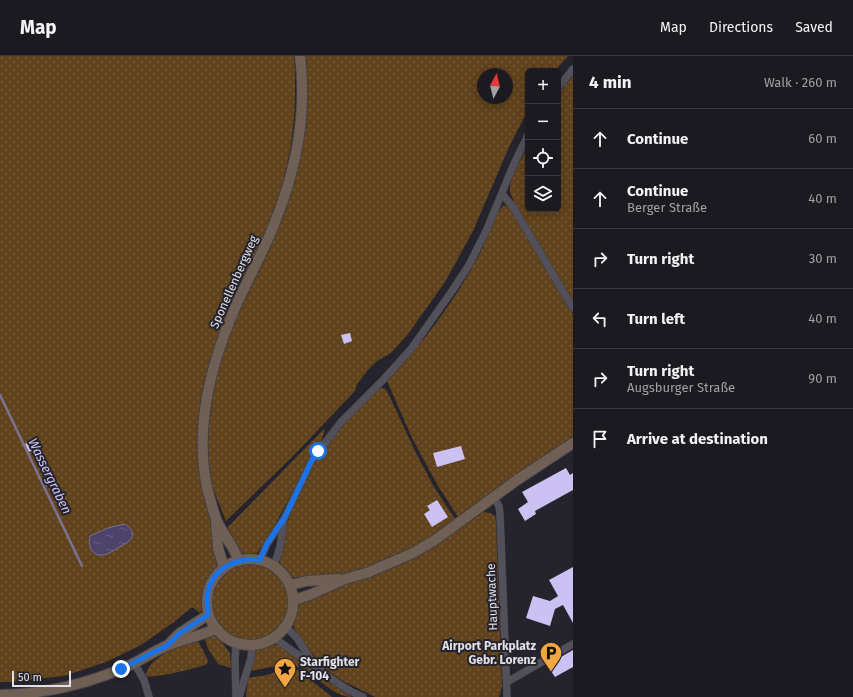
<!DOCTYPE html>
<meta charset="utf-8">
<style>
:root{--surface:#1c1a21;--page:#25232a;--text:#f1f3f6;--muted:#a0a1a5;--line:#3a383f}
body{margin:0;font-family:"Fira Sans",sans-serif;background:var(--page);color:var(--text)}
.controls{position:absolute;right:12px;top:12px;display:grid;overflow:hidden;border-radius:6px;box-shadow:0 2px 10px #0003}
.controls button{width:36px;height:36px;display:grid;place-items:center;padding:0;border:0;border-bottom:1px solid var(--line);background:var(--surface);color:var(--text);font:20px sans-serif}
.compass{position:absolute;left:477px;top:12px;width:36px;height:36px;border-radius:50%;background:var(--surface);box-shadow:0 2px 10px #0003;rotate:7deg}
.scale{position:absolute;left:12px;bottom:10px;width:59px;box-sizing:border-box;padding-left:4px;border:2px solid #e1e0e6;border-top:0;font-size:11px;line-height:14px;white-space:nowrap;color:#e1e0e6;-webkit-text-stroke:3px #25232c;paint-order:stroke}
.stop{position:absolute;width:12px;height:12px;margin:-9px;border:3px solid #1a73e8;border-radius:50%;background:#fff}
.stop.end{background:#1a73e8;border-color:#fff;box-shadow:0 1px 4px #0008}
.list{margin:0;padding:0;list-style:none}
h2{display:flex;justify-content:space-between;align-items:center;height:52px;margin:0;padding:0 16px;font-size:17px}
h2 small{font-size:13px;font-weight:400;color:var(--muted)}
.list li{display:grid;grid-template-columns:26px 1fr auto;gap:12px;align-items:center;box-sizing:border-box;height:60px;padding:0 16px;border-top:1px solid var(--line)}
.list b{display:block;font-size:15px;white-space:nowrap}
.list p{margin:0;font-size:13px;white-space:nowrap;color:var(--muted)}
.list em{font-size:13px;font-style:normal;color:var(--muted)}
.icon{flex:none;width:22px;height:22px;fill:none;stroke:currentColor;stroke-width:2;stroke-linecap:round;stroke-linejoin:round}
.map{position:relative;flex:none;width:573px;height:641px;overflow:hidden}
header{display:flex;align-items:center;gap:24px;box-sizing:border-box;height:56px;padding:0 20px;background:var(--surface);border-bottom:1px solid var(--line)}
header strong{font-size:19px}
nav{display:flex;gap:22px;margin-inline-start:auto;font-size:14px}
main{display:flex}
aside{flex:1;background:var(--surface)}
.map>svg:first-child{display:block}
.grass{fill:url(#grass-dots);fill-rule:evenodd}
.water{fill:url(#water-ripples);stroke:#797391}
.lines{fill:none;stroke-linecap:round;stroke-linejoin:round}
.stream{stroke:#797391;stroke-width:2.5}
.building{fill:#cbc1f3}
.street-casing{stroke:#414046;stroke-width:8}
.secondary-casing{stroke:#414046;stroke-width:12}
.street{stroke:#52505a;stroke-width:7}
.secondary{stroke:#705f54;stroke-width:10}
.route{stroke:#1a73e8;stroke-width:5}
.labels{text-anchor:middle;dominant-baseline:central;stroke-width:4;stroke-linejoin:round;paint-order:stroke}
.street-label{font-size:12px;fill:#e1e0e6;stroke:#25232c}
.poi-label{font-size:12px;font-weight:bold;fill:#e1e0e6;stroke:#25232c;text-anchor:end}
.water-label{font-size:13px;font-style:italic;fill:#cdc2fa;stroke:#25232c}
</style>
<header>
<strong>Map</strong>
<nav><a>Map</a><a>Directions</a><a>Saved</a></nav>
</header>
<main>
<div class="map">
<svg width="573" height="641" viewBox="0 0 573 641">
<defs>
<pattern id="grass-dots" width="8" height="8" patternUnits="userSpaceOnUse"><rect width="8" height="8" fill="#60421c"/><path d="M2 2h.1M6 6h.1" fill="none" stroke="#765d3d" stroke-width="1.8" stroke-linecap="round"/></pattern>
<pattern id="water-ripples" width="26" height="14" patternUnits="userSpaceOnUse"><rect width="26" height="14" fill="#4d446d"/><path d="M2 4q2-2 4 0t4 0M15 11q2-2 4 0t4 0" fill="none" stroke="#665f82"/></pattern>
</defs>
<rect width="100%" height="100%" fill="#25232c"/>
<g class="grass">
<path d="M0 0H294C298 63 291 115 266 174 243 231 208 287 200 349 197 372 198 395 200 418 201 431 206 444 209 456 213 474 215 492 218 510 211 517 205 527 202 538 201 545 204 551 200 557L192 551 174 566 141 589 106 606 64 620 8 626H0Z"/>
<path d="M306 0H568L555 15H528V54L509 91 473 175 445 226 408 278 391 297 377 305 368 314 357 328 355 335 338 353 292 401 226 465 210 425 207 377 210 349 214 327 220 304 236 259 259 213 304 73 308 45ZM483 18H507V42H483Z"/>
<path d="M573 20V246L516 150C514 145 511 140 510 135 508 124 523 100 528 90V153H558V39Z"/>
<path d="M504 149 507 150 510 153 573 258V383L460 464 438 430 412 382 387 325C424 286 458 241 482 193 487 183 496 154 504 149Z"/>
<path d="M381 332H384L387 335 417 399 434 431 457 466C444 474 431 484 418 491 387 506 353 519 319 522 309 522 300 523 291 521 288 517 283 513 281 509 278 502 281 492 283 485 293 436 320 393 354 357 362 349 371 338 381 332Z"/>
<path d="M325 372 321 387 298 426 265 487 257 497 249 499 242 497 235 490 226 473Z"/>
<path d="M484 456 490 457 495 460 496 466 502 630 499 641H375L341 624 326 613 314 600 303 587 294 572 293 567 296 560 298 549 310 542 464 468Z"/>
<circle cx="250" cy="546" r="39"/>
<path d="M212 579 217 580 230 597 231 612 218 608C213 600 204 589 205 580Z"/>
<path d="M197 583 208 604 207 608C199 612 152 623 146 620 147 601 182 589 197 583Z"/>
<path d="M274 588 279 589 327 625 352 641C329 641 317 615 296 610 283 607 263 613 249 615L256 592Z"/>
<path d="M285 613 298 614 332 641H246L248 622 267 619Z"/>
</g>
<path class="water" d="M124 468C131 470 136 480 129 485 127 487 123 489 121 490 116 493 112 496 107 498 93 503 87 491 90 480L108 472Z"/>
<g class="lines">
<path class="stream" d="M0 339 82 510"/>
</g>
<g class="building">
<path d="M350 277 352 285 344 288 341 279Z"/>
<path d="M31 385 35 393 29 396 25 388Z"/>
<path d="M461 390 465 403 437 411 433 397Z"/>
<path d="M566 412 570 419 573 417V434L535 455 536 458 525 465 518 453 528 446 522 436Z"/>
<path d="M437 444 448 461 432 471 424 458 430 454 427 450Z"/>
<path d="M573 511V567L563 549 555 553 550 570 526 562 533 540 550 545 558 540 549 524Z"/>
<path d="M573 594V611L555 621 547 609Z"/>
</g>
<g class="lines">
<g class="street-casing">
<g id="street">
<path d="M558 32 573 13"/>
<path d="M502 138 513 151 573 252"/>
<path d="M494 442 499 450 500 458 507 641"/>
<path d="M260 504 267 488 285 461 312 404 319 395 341 366 384 323 411 293 452 235 469 209 487 173 513 110 528 79"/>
<path d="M274 510 280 491 284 463"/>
<path d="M286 571 297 582 314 609"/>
<path d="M275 582C288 593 302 601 316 611 331 622 345 634 363 641"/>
<path d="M134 607 144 624 149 641"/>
<path d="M507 626 573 588"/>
<path d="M236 641 235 604 236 588"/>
<path d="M239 641 251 602 252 590"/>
</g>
</g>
<g class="secondary-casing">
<g id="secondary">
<path d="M216 466 218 492 224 512"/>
<circle cx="250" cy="546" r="43"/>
<path d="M239 505C236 498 233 491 229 486 225 479 220 472 217 465 213 456 211 445 208 436 194 376 209 314 232 259 245 227 263 198 275 166 296 114 307 56 300 0"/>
<path d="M290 529 307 525 339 523"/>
<path d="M294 544 312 538 345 523 369 516 413 497 435 484 517 424 573 387"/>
<path d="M169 588 180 577 208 559"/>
<path d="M0 639C43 638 88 628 128 610 142 604 155 594 169 589 184 583 200 580 215 573"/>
</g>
</g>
<use href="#street" class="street"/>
<use href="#secondary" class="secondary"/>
</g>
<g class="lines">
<path class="route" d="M121 613 168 589 180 577 208 559C208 554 207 548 207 543 209 514 234 501 260 504L267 488 285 461 312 404 318 395"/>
</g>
<defs>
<g id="parking-pin" transform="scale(1.15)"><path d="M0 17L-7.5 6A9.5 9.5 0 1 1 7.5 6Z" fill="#f2a541" stroke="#25232c"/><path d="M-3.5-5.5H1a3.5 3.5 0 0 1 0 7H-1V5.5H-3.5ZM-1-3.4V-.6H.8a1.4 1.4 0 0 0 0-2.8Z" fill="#111"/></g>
<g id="sight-pin" transform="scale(1.15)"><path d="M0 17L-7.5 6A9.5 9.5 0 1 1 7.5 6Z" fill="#f2a541" stroke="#25232c"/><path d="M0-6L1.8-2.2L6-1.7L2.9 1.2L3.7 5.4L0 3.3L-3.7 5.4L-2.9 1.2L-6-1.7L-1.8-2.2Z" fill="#111"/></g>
</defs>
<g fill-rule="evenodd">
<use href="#parking-pin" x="551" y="597"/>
<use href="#sight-pin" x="285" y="613"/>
</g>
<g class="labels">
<g class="street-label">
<text transform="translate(234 226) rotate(-66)">Sponellenbergweg</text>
<text transform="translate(492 541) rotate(-92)">Hauptwache</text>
</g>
<g class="poi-label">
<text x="536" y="590">Airport Parkplatz<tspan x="536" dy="14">Gebr. Lorenz</tspan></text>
<text x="300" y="606" text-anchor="start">Starfighter<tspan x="300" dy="14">F-104</tspan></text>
</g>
<g class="water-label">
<text transform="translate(50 420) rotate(64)">Wassergraben</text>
</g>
</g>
</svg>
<div class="controls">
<button>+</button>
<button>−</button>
<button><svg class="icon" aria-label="locate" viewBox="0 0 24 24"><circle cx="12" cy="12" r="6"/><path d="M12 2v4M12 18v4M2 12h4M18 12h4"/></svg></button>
<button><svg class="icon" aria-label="layers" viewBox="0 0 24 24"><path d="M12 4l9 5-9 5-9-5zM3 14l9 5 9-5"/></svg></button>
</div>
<svg class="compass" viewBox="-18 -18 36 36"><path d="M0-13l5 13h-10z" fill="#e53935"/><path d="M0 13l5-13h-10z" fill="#a0a1a5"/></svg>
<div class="scale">50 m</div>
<div class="stop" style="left:318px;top:395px"></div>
<div class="stop end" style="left:121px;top:613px"></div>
</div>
<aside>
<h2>4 min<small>Walk · 260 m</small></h2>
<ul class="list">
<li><svg class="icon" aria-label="ahead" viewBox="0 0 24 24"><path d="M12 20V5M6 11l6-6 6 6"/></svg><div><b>Continue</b></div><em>60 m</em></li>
<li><svg class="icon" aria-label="ahead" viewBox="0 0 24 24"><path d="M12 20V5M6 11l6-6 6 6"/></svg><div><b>Continue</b><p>Berger Straße</p></div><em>40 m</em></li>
<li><svg class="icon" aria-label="right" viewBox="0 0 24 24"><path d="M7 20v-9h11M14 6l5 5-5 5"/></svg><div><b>Turn right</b></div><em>30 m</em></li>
<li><svg class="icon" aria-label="left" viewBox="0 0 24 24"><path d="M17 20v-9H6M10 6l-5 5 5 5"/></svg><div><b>Turn left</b></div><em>40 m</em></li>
<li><svg class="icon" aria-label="right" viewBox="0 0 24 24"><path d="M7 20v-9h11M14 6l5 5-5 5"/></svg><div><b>Turn right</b><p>Augsburger Straße</p></div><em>90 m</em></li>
<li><svg class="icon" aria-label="arrive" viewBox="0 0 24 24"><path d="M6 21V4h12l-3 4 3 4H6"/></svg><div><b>Arrive at destination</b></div></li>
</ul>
</aside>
</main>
